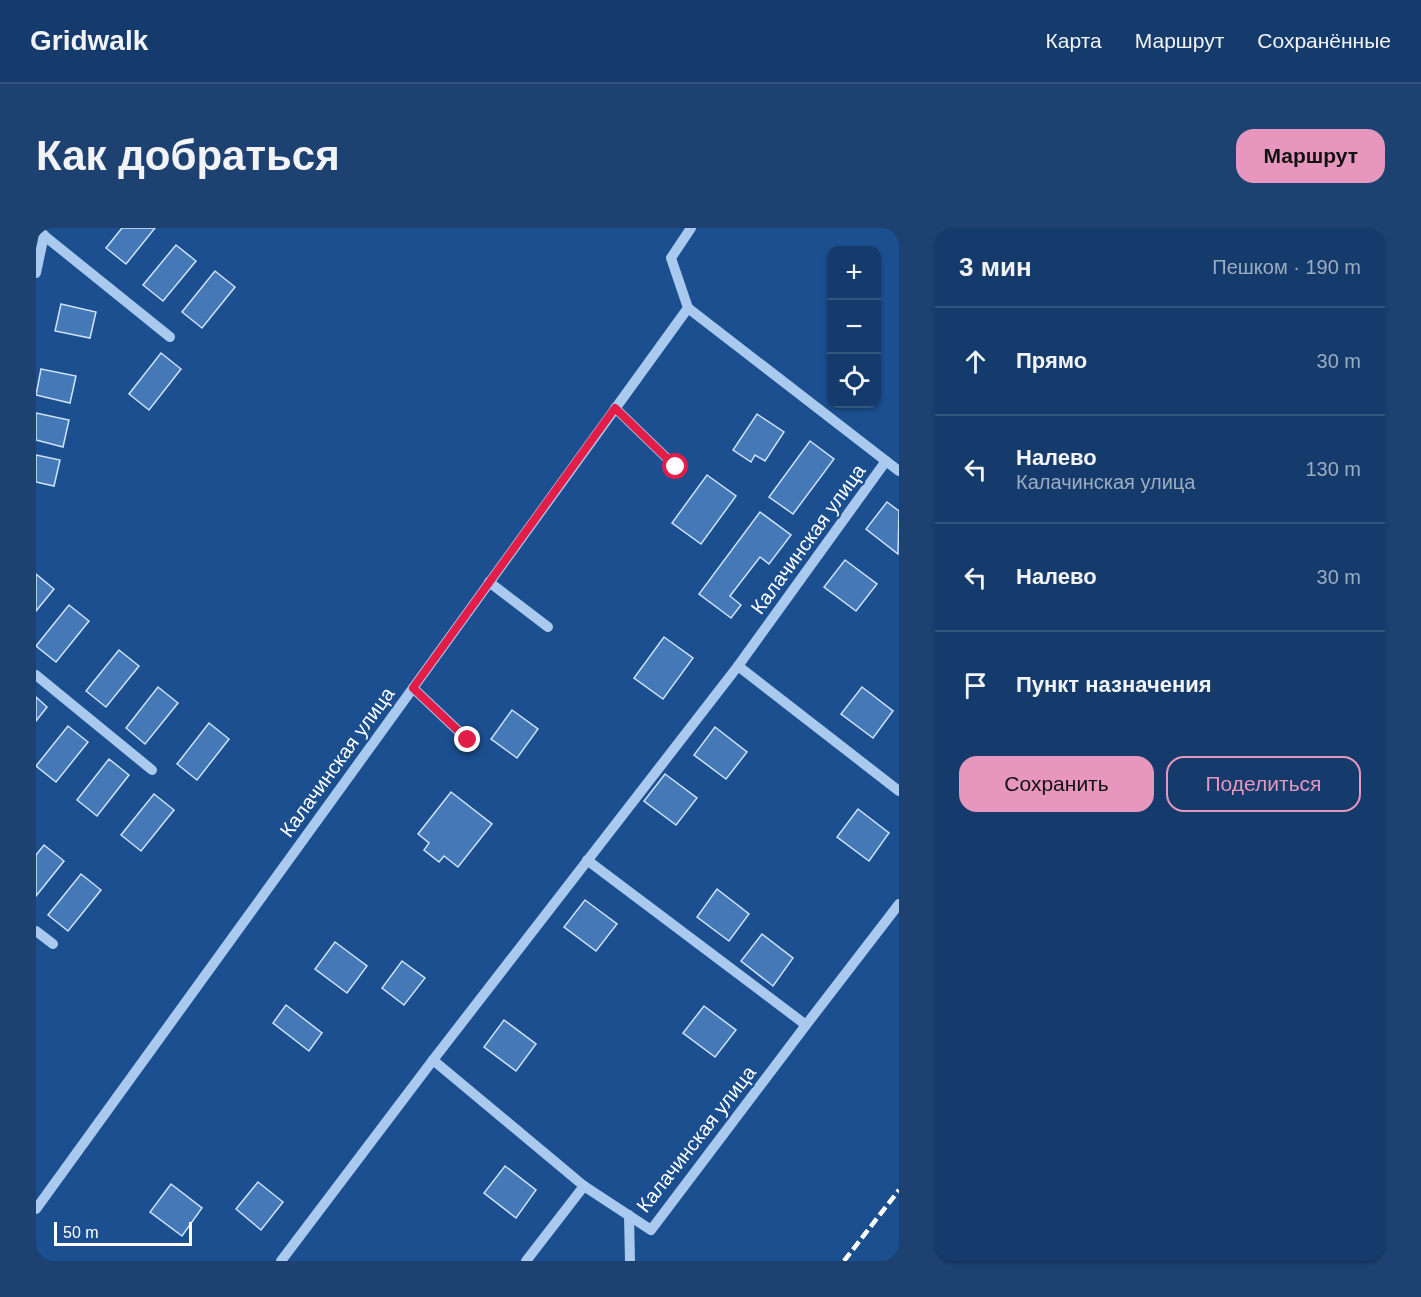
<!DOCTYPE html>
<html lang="ru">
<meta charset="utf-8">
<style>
:root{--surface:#143b6b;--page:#1d4271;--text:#f1f3f6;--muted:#9dadc1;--line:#33557e;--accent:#e797bd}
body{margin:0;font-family:Helvetica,sans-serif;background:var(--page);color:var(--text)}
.controls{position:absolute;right:18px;top:18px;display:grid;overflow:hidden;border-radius:12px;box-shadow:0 2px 4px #0004}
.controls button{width:54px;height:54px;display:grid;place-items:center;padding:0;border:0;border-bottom:2px solid var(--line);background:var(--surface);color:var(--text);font:30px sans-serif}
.scale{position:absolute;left:18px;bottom:15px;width:138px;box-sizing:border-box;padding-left:6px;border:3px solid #fff;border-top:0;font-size:16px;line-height:21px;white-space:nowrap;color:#fff;-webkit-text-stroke:4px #1b4f8f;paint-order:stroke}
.stop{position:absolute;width:18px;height:18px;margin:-14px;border:4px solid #e11d48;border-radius:50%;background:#fff}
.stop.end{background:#e11d48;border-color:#fff;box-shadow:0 2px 6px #0008}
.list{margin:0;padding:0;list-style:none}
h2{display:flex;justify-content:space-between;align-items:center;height:78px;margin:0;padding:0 24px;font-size:26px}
h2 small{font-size:20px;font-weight:400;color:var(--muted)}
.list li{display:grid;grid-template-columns:39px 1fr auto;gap:18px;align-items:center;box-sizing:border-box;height:108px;padding:0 24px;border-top:2px solid var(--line)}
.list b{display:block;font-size:22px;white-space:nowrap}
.list p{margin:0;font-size:20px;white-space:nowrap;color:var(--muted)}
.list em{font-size:20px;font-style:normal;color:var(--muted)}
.actions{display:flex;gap:12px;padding:18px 24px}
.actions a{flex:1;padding:14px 0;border:2px solid var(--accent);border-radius:18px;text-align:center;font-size:21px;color:var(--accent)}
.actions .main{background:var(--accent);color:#111}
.icon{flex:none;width:33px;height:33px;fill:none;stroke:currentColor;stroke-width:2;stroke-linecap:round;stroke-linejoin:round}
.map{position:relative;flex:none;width:863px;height:1033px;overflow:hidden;border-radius:18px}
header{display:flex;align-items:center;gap:36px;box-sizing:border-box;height:84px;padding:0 30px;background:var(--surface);border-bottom:2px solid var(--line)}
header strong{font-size:28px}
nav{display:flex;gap:33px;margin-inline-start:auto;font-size:21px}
.intro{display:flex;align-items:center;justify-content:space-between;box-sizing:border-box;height:144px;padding:0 36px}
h1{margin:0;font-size:42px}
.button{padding:15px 27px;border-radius:18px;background:var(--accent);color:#111;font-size:21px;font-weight:700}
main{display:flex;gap:36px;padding:0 36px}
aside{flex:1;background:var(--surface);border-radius:18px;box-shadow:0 2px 4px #0004}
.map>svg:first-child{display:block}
.building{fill:#4478b7;stroke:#cfe3fa;stroke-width:1.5}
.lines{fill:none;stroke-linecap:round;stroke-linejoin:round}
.minor{stroke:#a9c9ee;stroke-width:10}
.rail{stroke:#fff;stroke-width:4.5;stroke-dasharray:10 4.5;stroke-linecap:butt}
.route{stroke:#e11d48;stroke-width:8}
.labels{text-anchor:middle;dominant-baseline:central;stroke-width:4.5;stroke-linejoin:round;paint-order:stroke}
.street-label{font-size:20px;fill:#fff;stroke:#1b4f8f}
</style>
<header>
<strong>Gridwalk</strong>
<nav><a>Карта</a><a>Маршрут</a><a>Сохранённые</a></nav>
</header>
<div class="intro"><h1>Как добраться</h1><a class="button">Маршрут</a></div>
<main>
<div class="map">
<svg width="863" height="1033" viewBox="0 0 863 1033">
<rect width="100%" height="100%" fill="#1b4f8f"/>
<g class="building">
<path d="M86 0H119L90 36 70 20Z"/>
<path d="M140 17 160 33 127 73 107 57Z"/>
<path d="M179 43 199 59 166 100 146 84Z"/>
<path d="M25 76 60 84 54 110 19 103Z"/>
<path d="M125 125 145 141 113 182 93 166Z"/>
<path d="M5 141 40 148 34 175 0 167Z"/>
<path d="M0 185 33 192 27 219 0 212Z"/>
<path d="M721 186 748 204 729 233 719 227 715 234 697 222Z"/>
<path d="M774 213 798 231 757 286 733 269Z"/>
<path d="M0 227 24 232 18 258 0 254Z"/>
<path d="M671 247 700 268 665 316 636 295Z"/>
<path d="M851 274 863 283 862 326 830 301Z"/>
<path d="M724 284 755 307 733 336 724 329 694 368 705 377 695 390 663 366Z"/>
<path d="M809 332 841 356 820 383 788 359Z"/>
<path d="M0 346 18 361 0 383Z"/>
<path d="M33 377 53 393 20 434 0 418Z"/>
<path d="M628 409 657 430 627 471 598 450Z"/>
<path d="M83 422 103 438 70 479 50 463Z"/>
<path d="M122 459 142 475 109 516 90 500Z"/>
<path d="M826 459 857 483 837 510 805 486Z"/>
<path d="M0 469 11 479 0 493Z"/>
<path d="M476 482 502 501 481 530 455 511Z"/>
<path d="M173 495 193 511 161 552 141 536Z"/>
<path d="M32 498 52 514 20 554 0 538Z"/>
<path d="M679 499 711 524 690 551 658 527Z"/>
<path d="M73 531 93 547 61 588 41 572Z"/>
<path d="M629 546 661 570 640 597 608 573Z"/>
<path d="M415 564 456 596 422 639 408 628 403 634 388 622 393 615 382 606Z"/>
<path d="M118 566 138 582 105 623 85 607Z"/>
<path d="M822 581 853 605 833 633 801 609Z"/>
<path d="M8 617 28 633 0 668V627Z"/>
<path d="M45 646 65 662 32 703 12 687Z"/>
<path d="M681 661 713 686 693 713 661 689Z"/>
<path d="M549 672 581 696 560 723 528 699Z"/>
<path d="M726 706 757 730 737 758 705 733Z"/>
<path d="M299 714 331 738 311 765 279 741Z"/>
<path d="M366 733 389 750 368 777 346 760Z"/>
<path d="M250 777 286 805 273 823 237 795Z"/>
<path d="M668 778 700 802 679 829 647 805Z"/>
<path d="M468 792 500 816 480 843 448 819Z"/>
<path d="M469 938 500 962 480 990 448 965Z"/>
<path d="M222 954 247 974 225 1002 200 981Z"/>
<path d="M135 956 166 980 146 1008 114 984Z"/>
</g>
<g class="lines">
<g class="minor">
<path d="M0 1 134 109"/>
<path d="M0 45 8 7"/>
<path d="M579 180 640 239"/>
<path d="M850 233 863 243"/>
<path d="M453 354 512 399"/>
<path d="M702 438 863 563"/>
<path d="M0 447 116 542"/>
<path d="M377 460 432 512"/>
<path d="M551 632 770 797 863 676"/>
<path d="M0 703 17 716"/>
<path d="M397 832 548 958 615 1002 770 797"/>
<path d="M0 981 652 80 635 30 655 0"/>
<path d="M593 987 594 1033"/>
<path d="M245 1033 397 832 702 438 850 233 652 80"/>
<path d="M490 1033 548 958"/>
</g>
<path class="rail" d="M808 1033 863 962"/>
</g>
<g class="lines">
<path class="route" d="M432 512 377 460 579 180 640 239"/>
</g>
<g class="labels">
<g class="street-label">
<text transform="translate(772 311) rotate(-54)">Калачинская улица</text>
<text transform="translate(301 534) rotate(-54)">Калачинская улица</text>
<text transform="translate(660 911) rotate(-52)">Калачинская улица</text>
</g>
</g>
</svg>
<div class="controls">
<button>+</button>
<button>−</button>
<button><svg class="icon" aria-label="locate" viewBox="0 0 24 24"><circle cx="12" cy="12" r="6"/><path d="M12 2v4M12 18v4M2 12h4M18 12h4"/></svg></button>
</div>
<div class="scale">50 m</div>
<div class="stop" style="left:640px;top:239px"></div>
<div class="stop end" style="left:432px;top:512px"></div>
</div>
<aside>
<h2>3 мин<small>Пешком · 190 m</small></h2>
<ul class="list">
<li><svg class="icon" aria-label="ahead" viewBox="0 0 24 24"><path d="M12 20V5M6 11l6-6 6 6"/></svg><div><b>Прямо</b></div><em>30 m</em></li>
<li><svg class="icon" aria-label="left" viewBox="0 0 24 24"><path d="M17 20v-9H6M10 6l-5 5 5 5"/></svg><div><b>Налево</b><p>Калачинская улица</p></div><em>130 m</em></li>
<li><svg class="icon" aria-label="left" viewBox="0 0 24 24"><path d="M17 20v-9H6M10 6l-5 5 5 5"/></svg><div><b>Налево</b></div><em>30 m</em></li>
<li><svg class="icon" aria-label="arrive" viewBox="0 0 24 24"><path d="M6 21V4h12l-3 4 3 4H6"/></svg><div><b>Пункт назначения</b></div></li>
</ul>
<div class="actions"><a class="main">Сохранить</a><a>Поделиться</a></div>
</aside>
</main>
